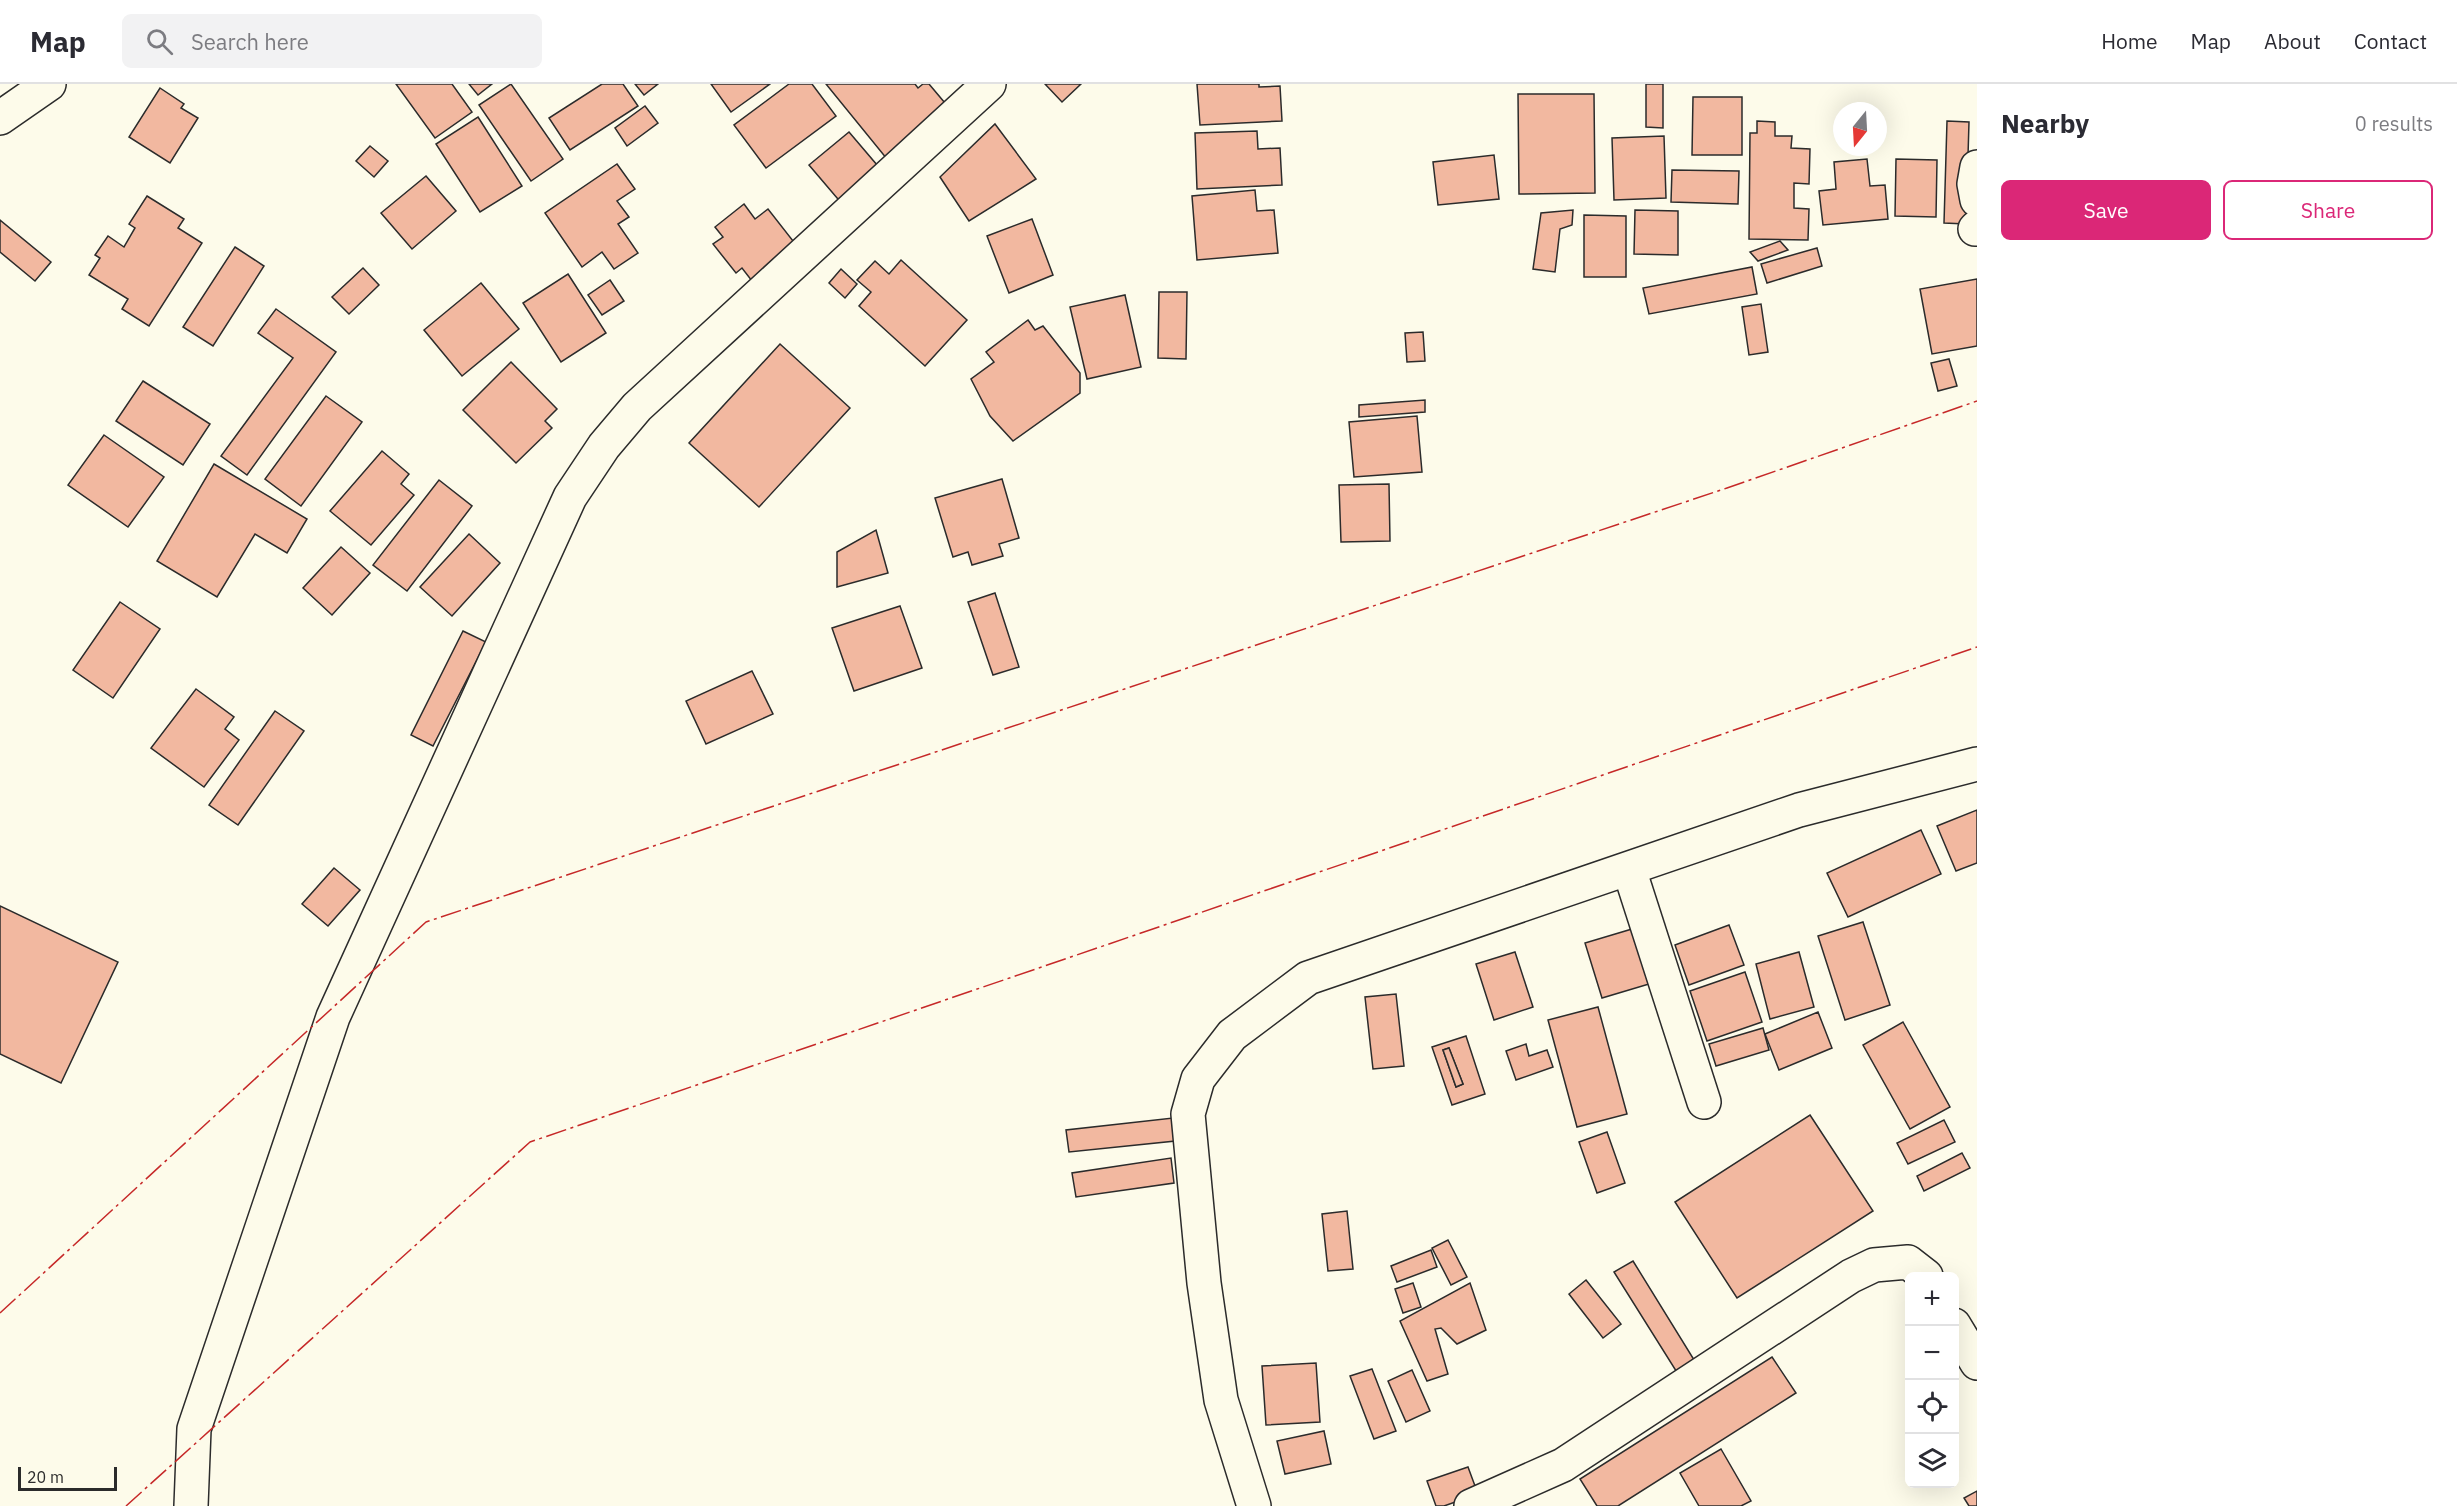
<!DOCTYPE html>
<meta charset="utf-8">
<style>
:root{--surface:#fff;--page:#f2f2f3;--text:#2b2b33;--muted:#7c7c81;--line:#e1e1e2;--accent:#db2777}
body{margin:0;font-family:"IBM Plex Sans",sans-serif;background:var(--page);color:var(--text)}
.controls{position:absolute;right:18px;bottom:18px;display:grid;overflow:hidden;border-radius:9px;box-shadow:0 6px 24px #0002}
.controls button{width:54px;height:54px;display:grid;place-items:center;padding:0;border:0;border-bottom:2px solid var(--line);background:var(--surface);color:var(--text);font:30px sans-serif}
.compass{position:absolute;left:1833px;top:18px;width:54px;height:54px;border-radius:50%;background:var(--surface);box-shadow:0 6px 24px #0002;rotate:198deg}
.scale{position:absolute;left:18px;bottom:15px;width:99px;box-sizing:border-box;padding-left:6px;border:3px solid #2b2b2b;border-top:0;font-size:16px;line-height:21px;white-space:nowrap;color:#2b2b2b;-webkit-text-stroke:4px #fdfbea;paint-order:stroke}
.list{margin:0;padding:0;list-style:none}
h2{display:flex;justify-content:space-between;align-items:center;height:78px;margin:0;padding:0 24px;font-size:26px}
h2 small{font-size:20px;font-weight:400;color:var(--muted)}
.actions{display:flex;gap:12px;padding:18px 24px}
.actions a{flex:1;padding:14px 0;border:2px solid var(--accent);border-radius:9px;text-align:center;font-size:21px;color:var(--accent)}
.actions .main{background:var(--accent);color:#fff}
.icon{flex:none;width:33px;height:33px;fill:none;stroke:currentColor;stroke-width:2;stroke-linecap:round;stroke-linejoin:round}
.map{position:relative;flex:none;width:1977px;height:1422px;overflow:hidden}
header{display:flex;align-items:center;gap:36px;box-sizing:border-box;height:84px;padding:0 30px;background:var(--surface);border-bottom:2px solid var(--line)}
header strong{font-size:28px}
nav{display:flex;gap:33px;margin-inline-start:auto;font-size:21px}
.search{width:420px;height:54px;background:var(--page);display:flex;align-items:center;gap:15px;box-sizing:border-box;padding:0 21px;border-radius:9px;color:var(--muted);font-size:22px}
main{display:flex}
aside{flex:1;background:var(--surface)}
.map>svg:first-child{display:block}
.building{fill:#f2b8a0;stroke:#2b2b2b;stroke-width:1.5;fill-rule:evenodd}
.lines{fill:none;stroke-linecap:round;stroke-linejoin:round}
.minor-casing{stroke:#2b2b2b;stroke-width:36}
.minor{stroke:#fdfbea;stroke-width:33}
.power{stroke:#c62828;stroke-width:1.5;stroke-dasharray:21 4.5 3 4.5;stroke-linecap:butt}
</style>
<header>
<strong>Map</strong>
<div class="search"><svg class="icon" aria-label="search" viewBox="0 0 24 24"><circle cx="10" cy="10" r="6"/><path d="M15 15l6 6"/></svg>Search here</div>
<nav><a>Home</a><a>Map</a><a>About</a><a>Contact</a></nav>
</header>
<main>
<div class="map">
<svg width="1977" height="1422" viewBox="0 0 1977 1422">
<rect width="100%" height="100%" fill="#fdfbea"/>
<g class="building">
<path d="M396 0H452L472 28 435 54Z"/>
<path d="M469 0H492L478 11Z"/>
<path d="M511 0 563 75 531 97 479 21Z"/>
<path d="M602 0H623L638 22 570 66 549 34Z"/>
<path d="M635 0H658L644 11Z"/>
<path d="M711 0H770L731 28Z"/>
<path d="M789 0H812L836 32 766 84 734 41Z"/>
<path d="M826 0H915L918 4 923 0H929L950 25 887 75Z"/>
<path d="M1045 0H1081L1062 18Z"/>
<path d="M1197 0H1259V3L1280 2 1282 37 1200 41Z"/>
<path d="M1646 0H1663V44L1646 43Z"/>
<path d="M160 4 184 20 181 24 198 34 170 79 129 53Z"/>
<path d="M1518 10H1594L1595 109 1519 110Z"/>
<path d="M1693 13H1742V71H1692Z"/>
<path d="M645 22 658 39 627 62 615 44Z"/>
<path d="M478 33 522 102 480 128 436 60Z"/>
<path d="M1757 37 1775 38V52H1792L1791 64 1810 65 1809 100 1794 99V124L1809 125 1808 156 1749 155 1750 49H1757Z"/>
<path d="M1947 37 1969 38 1966 140 1944 139Z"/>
<path d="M995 40 1036 95 969 137 940 93Z"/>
<path d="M1257 47 1258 65 1280 64 1282 101 1197 105 1195 49Z"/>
<path d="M849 48 883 88 843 121 809 81Z"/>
<path d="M1664 52 1666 114 1614 116 1612 54Z"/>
<path d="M370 62 388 77 374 93 356 77Z"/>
<path d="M1494 71 1499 115 1438 121 1433 78Z"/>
<path d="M1867 75 1870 102 1885 101 1888 135 1823 141 1819 107 1836 105 1834 78Z"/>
<path d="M1896 75 1937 76 1936 133 1895 132Z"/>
<path d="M617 80 635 105 617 117 629 133 618 140 638 169 614 185 602 168 582 183 545 129Z"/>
<path d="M1672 86 1739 87 1738 120 1671 118Z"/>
<path d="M426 92 456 127 412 165 381 129Z"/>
<path d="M1255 106 1257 127 1274 126 1278 169 1197 176 1192 112Z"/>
<path d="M147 112 184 135 178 144 202 159 149 242 122 225 128 215 89 191 100 174 95 171 108 152 124 163 135 144 129 140Z"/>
<path d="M744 120 755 135 768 125 797 162 752 197 742 184 736 189 713 160 723 153 715 143Z"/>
<path d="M1573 126 1572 141 1560 145 1555 188 1533 185 1541 129Z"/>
<path d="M1635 126 1678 127V171L1634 170Z"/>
<path d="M1584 131 1626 132V193H1584Z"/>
<path d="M1032 135 1053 191 1009 209 987 152Z"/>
<path d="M0 136 51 178 35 197 0 168Z"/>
<path d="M1780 157 1788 166 1758 177 1750 168Z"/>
<path d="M235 163 264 182 213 262 183 243Z"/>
<path d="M1817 164 1822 182 1767 199 1761 180Z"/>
<path d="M901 176 967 236 925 282 859 222 871 208 857 196 875 177 889 190Z"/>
<path d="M1752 183 1757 210 1649 230 1643 204Z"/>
<path d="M363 184 379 201 349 230 332 213Z"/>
<path d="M841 185 857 200 845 214 829 199Z"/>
<path d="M568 190 606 249 561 278 523 219Z"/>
<path d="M1977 195V262L1932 270 1920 205Z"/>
<path d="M610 196 624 217 602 231 588 211Z"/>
<path d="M481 199 519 245 462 292 424 246Z"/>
<path d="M1159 208H1187L1186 275 1158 274Z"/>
<path d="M1125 211 1141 283 1087 295 1070 223Z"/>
<path d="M1761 220 1768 268 1749 271 1742 223Z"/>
<path d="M276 225 336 268 247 391 221 372 293 274 258 249Z"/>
<path d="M1028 236 1035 246 1043 242 1080 289V309L1013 357 990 332 971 295 994 278 986 268Z"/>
<path d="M1423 248 1425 277 1407 278 1405 249Z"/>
<path d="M780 260 850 324 759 423 689 359Z"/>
<path d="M1949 275 1957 302 1938 307 1931 279Z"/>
<path d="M511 278 557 325 545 337 552 344 516 379 463 326Z"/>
<path d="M143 297 210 340 183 381 116 337Z"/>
<path d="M326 312 362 338 301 422 265 395Z"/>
<path d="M1425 316V328L1359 333V321Z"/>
<path d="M1417 332 1422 388 1354 393 1349 338Z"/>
<path d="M104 351 164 393 128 443 68 401Z"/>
<path d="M382 367 409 390 401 400 414 411 371 461 330 427Z"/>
<path d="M214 380 307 435 287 469 255 450 217 513 157 477Z"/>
<path d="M1002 395 1019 454 999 460 1003 472 972 481 968 468 953 473 935 414Z"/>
<path d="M439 396 472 422 407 507 373 481Z"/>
<path d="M1389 400 1390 457 1341 458 1339 401Z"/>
<path d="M876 446 888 489 837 503V468Z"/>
<path d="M469 450 500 479 452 532 420 503Z"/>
<path d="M341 463 370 489 332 531 303 504Z"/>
<path d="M995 509 1019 583 993 591 968 518Z"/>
<path d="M120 518 160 545 113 614 73 586Z"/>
<path d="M900 522 922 584 854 607 832 544Z"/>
<path d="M463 547 486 558 433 662 411 651Z"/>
<path d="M752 587 773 630 706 660 686 617Z"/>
<path d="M196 605 234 633 225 645 239 656 204 703 151 664Z"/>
<path d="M275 627 304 647 238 741 209 721Z"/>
<path d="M1977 726V779L1956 787 1937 742Z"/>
<path d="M1921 746 1941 790 1848 833 1827 789Z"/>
<path d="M334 784 360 806 328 842 302 820Z"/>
<path d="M0 822 118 878 61 999 0 970Z"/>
<path d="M1863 838 1890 921 1845 936 1818 852Z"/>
<path d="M1729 841 1744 881 1689 901 1675 861Z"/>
<path d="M1632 845 1649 900 1602 914 1585 859Z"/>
<path d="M1515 868 1533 923 1494 936 1476 880Z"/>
<path d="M1799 868 1814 923 1770 935 1756 880Z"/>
<path d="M1745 888 1762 938 1707 957 1690 907Z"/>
<path d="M1396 910 1404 982 1373 985 1365 913Z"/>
<path d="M1598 923 1627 1030 1577 1043 1548 936Z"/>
<path d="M1818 928 1832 964 1779 986 1765 950Z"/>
<path d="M1903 938 1950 1023 1910 1045 1863 961Z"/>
<path d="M1763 944 1769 966 1716 982 1709 960Z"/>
<path d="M1466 952 1485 1010 1452 1021 1432 963ZM1449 964 1463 1000 1456 1003 1443 966Z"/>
<path d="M1526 960 1529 972 1547 966 1553 983 1516 996 1506 967Z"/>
<path d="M1449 964 1463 1000 1456 1003 1443 966Z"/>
<path d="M1810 1031 1873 1127 1737 1214 1675 1118Z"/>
<path d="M1182 1033 1185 1056 1069 1068 1066 1046Z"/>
<path d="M1944 1036 1955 1058 1908 1080 1897 1059Z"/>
<path d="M1607 1048 1625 1099 1597 1109 1579 1058Z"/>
<path d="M1962 1069 1970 1084 1924 1107 1917 1092Z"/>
<path d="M1171 1074 1174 1099 1076 1113 1072 1089Z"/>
<path d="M1347 1127 1353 1185 1328 1187 1322 1130Z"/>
<path d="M1448 1156 1467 1193 1451 1201 1432 1164Z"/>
<path d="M1431 1166 1437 1183 1397 1198 1391 1182Z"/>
<path d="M1633 1177 1696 1279 1678 1290 1614 1188Z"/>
<path d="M1586 1196 1621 1240 1603 1254 1569 1210Z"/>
<path d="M1413 1199 1421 1223 1403 1229 1395 1205Z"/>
<path d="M1470 1199 1486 1246 1457 1260 1441 1244 1435 1245 1448 1290 1427 1297 1400 1237Z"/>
<path d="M1772 1273 1796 1309 1618 1422H1597L1580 1395Z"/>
<path d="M1316 1279 1320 1338 1266 1341 1262 1282Z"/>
<path d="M1372 1285 1396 1347 1374 1355 1350 1292Z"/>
<path d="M1412 1286 1430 1327 1406 1338 1388 1297Z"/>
<path d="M1324 1347 1331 1380 1285 1390 1277 1357Z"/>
<path d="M1721 1365 1751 1417 1741 1422H1699L1680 1389Z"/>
<path d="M1468 1383 1478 1410 1444 1422H1436L1427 1397Z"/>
<path d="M1977 1407V1422H1969L1964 1414Z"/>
</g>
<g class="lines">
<g class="minor-casing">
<g id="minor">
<path d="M0 34 49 0"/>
<path d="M1977 83 1974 100 1977 116"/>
<path d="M1975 145 1977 143"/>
<path d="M1629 785 1704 1018"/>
<path d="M1954 1241 1977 1279"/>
<path d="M191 1422 194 1345 333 933 570 413 604 362 637 323 989 0"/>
<path d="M1254 1422 1221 1316 1204 1199 1188 1030 1198 995 1232 951 1308 894 1799 726 1977 680"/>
<path d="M1471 1422 1563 1381 1851 1192 1874 1181 1908 1178 1926 1192"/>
</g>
</g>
<use href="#minor" class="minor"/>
<g class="power">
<path d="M0 1229 426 838 1727 404 1977 317"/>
<path d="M126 1422 530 1058 1977 563"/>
</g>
</g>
</svg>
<div class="controls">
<button>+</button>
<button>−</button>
<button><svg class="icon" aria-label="locate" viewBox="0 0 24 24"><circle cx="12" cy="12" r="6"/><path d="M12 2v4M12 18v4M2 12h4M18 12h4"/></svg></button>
<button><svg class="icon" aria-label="layers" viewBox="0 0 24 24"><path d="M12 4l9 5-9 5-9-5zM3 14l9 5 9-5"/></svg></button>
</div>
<svg class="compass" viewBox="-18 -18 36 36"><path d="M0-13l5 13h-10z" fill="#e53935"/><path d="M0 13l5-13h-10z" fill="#7c7c81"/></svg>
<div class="scale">20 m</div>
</div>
<aside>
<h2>Nearby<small>0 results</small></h2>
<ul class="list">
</ul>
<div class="actions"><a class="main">Save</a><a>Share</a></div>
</aside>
</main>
